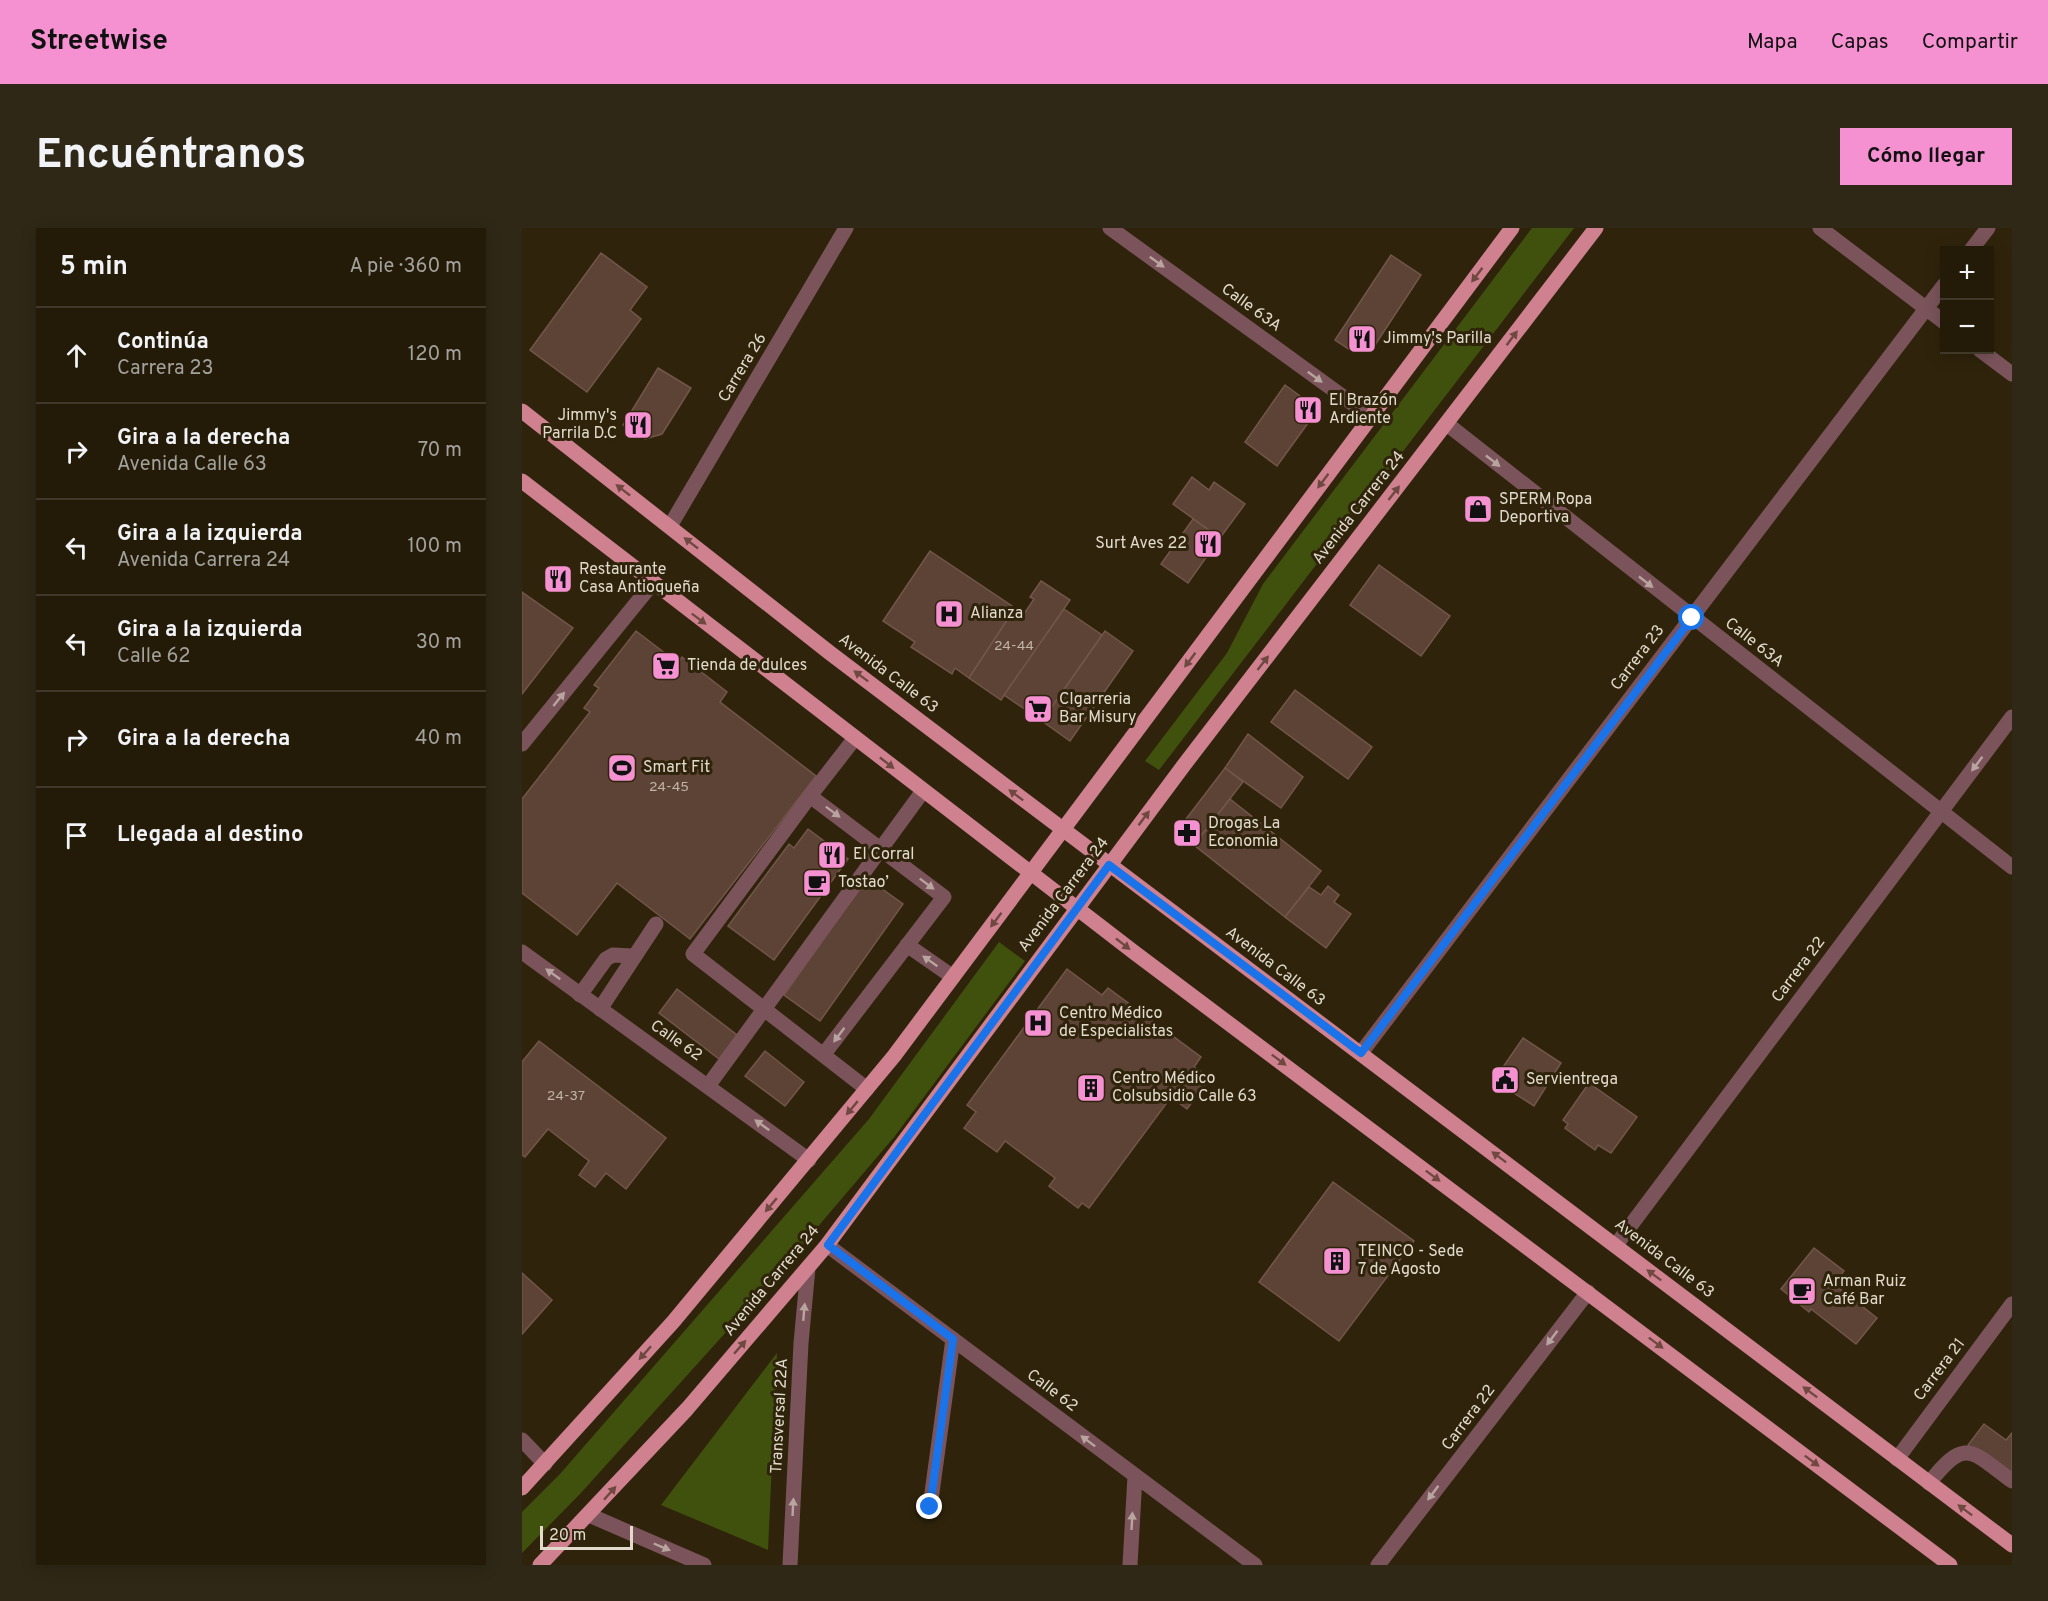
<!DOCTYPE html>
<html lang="es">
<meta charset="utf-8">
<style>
:root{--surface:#231b08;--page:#2f2816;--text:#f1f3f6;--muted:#a3a19c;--line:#403929;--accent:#f590d1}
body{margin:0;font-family:Overpass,sans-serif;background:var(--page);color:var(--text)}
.controls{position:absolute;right:18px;top:18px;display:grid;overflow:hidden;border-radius:0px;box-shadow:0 3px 15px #0003}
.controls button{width:54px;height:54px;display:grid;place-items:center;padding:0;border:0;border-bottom:2px solid var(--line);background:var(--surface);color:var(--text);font:30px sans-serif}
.scale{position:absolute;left:18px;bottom:15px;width:93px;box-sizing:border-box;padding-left:6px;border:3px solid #e2dbcc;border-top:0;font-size:16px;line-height:21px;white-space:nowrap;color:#e2dbcc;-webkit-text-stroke:4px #2f240b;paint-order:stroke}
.stop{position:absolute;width:18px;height:18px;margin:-14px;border:4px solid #1a73e8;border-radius:50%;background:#fff}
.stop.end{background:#1a73e8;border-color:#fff;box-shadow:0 2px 6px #0008}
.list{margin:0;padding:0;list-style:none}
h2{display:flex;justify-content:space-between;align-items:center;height:78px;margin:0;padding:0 24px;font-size:26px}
h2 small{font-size:20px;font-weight:400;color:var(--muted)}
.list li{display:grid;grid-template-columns:39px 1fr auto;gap:18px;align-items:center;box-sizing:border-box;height:96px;padding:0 24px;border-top:2px solid var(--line)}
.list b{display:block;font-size:22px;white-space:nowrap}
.list p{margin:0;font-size:20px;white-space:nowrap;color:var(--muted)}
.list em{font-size:20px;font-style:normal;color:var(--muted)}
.icon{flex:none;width:33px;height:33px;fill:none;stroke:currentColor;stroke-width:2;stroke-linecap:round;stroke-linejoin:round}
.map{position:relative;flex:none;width:1490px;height:1337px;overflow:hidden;border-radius:0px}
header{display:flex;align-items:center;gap:36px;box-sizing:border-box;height:84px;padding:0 30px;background:var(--accent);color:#111}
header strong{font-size:28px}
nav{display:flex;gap:33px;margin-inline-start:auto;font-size:21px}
.intro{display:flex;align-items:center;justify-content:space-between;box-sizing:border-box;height:144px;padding:0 36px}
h1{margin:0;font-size:42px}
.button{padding:15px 27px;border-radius:0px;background:var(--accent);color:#111;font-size:21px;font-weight:700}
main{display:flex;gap:36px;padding:0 36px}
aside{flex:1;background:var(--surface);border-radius:0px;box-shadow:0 3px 15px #0003}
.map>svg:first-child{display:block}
.green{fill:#3f510d}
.building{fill:#5d4236;stroke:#72564a;stroke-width:1.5}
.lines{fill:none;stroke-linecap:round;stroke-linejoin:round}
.minor{stroke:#7b545b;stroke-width:15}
.major{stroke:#cf8190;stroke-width:15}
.oneway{fill:#b9a59f}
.oneway2{fill:#6f4940}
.route{stroke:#1a73e8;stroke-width:8}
.labels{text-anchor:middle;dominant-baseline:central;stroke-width:6;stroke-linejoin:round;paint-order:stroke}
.number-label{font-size:14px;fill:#c1b5a6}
.street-label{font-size:16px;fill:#e2dbcc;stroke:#2f240b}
.poi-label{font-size:16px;fill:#e2dbcc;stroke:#2f240b;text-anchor:start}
</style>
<header>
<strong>Streetwise</strong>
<nav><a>Mapa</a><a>Capas</a><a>Compartir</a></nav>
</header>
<div class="intro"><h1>Encuéntranos</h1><a class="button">Cómo llegar</a></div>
<main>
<aside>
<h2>5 min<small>A pie · 360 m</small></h2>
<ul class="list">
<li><svg class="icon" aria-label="ahead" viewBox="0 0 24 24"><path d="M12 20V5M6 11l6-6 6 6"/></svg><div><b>Continúa</b><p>Carrera 23</p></div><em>120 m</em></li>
<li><svg class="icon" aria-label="right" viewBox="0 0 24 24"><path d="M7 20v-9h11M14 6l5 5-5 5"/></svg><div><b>Gira a la derecha</b><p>Avenida Calle 63</p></div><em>70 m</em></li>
<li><svg class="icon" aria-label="left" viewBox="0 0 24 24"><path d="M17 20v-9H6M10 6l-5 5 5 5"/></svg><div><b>Gira a la izquierda</b><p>Avenida Carrera 24</p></div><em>100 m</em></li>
<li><svg class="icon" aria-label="left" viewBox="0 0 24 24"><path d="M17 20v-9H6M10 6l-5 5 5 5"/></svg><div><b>Gira a la izquierda</b><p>Calle 62</p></div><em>30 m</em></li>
<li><svg class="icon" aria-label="right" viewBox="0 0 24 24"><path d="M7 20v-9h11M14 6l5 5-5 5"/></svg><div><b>Gira a la derecha</b></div><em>40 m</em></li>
<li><svg class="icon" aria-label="arrive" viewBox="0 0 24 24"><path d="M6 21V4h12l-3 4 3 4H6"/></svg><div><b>Llegada al destino</b></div></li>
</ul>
</aside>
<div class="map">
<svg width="1490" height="1337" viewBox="0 0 1490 1337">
<rect width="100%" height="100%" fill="#2f240b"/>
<g class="green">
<path d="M1010 0H1052L637 542 623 533 705 425 741 356Z"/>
<path d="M477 714 503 733 373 908 242 1062 58 1266 0 1325V1284L38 1246 347 891Z"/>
<path d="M255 1125 246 1322 139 1277Z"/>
</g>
<g class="building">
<path d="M79 25 125 59 108 82 119 91 65 164 8 122Z"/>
<path d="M869 27 899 47 853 117 831 124 813 112Z"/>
<path d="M136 140 169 160 140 206 123 211 101 197Z"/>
<path d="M763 157 793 179 794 184 755 238 723 214Z"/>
<path d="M670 249 687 262 692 254 723 276 698 310 651 276Z"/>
<path d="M671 291 698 310 666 355 639 336Z"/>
<path d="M408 323 493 380 447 450 433 440 430 446 389 419 393 414 361 393Z"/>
<path d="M857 337 928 388 899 428 828 377Z"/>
<path d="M519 353 548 372 479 472 447 450 493 380 502 386 512 371 508 369Z"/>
<path d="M0 364 51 400 0 466Z"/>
<path d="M542 381 580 407 520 493 482 467Z"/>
<path d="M114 403 156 435 160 429 205 464 198 474 294 548 168 711 95 655 55 707 0 665V571L68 484 62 480 77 460 72 457Z"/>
<path d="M583 403 611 423 548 513 520 493Z"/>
<path d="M773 462 850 519 826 551 749 494Z"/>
<path d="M726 506 781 549 759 580 703 540Z"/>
<path d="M703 540 721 554 672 617 654 604Z"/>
<path d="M708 571 799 643 763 689 672 617Z"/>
<path d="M286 601 326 631 252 732 206 698 267 616 272 620Z"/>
<path d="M345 650 381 676 298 793 262 767Z"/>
<path d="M806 658 817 667 812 674 829 686 804 720 763 689 787 659 799 667Z"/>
<path d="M545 741 580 767 586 760 679 829 672 839 688 850 665 881 649 869 567 980 560 975 556 980 527 958 533 950 483 913 475 924 442 900 454 884 445 877Z"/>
<path d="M155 761 215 807 197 831 137 785Z"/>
<path d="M1001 810 1039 835 1012 878 972 852Z"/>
<path d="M17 813 144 910 104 961 84 945 73 959 57 947 67 933 26 901 3 929 0 927V834Z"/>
<path d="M243 823 282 854 263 878 223 848Z"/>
<path d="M1067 855 1115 889 1089 925 1076 917 1073 922 1043 900 1046 896 1041 892Z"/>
<path d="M811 954 892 1013 817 1113 737 1054Z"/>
<path d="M1292 1020 1322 1043 1312 1056 1355 1090 1334 1116 1289 1081 1287 1084 1259 1061Z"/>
<path d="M0 1045 30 1072 0 1106Z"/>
<path d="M1462 1196 1484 1212 1490 1205V1249L1446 1217Z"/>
</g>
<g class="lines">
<g class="minor">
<path d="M588 0 849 189"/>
<path d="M1298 0 1422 94"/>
<path d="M1449 22 1466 0"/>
<path d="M1458 122 1490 146"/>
<path d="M925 196 1490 639"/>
<path d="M148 298 324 0"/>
<path d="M0 516 130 356"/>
<path d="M288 568 171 726 345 861"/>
<path d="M385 717 431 749"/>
<path d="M0 724 287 932"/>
<path d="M58 767 84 731 91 727 110 728"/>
<path d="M78 781 134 696"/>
<path d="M839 825 1422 57"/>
<path d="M302 826 422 669 288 568 333 510"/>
<path d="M186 858 401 563"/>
<path d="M305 1017 733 1337"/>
<path d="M1094 1017 1490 489"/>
<path d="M0 1212 23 1236"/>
<path d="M1375 1231 1490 1076"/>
<path d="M1407 1255C1444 1208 1449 1223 1490 1253"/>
<path d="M408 1279 431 1111"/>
<path d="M67 1287 182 1337"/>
<path d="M268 1337 279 1115 286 1040"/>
<path d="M608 1337 613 1248"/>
<path d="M856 1337 1066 1064"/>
</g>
<g class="major">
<path d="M0 183 308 425 518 584 1490 1317"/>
<path d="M0 253 613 725 1428 1337"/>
<path d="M0 1260 151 1094 372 828 990 0"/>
<path d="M18 1337 165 1181 305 1017 662 537 1074 0"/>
</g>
</g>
<defs><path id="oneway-solid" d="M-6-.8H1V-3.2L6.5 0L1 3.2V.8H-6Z" transform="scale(1.5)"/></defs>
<g class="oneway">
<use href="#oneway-solid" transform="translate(635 34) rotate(36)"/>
<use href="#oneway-solid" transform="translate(793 149) rotate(36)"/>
<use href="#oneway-solid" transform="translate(971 233) rotate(38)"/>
<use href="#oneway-solid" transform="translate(1124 354) rotate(38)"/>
<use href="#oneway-solid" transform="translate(37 471) rotate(-51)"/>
<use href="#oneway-solid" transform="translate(1455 536) rotate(127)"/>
<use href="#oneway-solid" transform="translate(311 584) rotate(37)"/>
<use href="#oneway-solid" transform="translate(405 656) rotate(37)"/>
<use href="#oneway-solid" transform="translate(408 733) rotate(-145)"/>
<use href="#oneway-solid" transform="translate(31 746) rotate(-144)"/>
<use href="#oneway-solid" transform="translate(317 807) rotate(127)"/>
<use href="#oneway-solid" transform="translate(240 897) rotate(-144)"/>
<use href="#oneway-solid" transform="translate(282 1084) rotate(-85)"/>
<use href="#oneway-solid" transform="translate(1030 1110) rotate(127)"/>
<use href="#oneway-solid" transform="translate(566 1213) rotate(-143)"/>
<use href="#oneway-solid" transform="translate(911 1265) rotate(127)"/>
<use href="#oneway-solid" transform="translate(271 1279) rotate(-87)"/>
<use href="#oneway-solid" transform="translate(610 1293) rotate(-87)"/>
<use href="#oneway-solid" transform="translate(140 1319) rotate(23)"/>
</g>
<g class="oneway2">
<use href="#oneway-solid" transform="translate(955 47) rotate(127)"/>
<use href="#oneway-solid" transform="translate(990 110) rotate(-53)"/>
<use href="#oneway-solid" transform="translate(801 253) rotate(127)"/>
<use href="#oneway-solid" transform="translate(101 262) rotate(-142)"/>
<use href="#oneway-solid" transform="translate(872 265) rotate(-52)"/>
<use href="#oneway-solid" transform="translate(169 315) rotate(-142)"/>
<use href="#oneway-solid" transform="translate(177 391) rotate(37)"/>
<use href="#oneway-solid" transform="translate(668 432) rotate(127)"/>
<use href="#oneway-solid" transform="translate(741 435) rotate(-52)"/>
<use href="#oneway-solid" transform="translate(339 448) rotate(-143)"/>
<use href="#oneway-solid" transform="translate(365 535) rotate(38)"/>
<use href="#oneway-solid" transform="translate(494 567) rotate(-143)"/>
<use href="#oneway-solid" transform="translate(622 590) rotate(-53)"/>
<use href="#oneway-solid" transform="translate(474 692) rotate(127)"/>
<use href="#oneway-solid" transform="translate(601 716) rotate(38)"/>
<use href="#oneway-solid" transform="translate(757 832) rotate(37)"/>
<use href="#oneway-solid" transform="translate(330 880) rotate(130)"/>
<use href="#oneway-solid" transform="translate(977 929) rotate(-143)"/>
<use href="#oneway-solid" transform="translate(911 948) rotate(37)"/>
<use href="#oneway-solid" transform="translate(249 977) rotate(130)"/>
<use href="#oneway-solid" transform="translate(1132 1047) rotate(-143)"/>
<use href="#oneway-solid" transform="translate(1134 1115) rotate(37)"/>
<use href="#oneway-solid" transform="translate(218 1119) rotate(-49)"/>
<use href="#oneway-solid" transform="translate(123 1125) rotate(132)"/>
<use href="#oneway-solid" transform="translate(1288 1164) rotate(-143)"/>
<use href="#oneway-solid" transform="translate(1290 1233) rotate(37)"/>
<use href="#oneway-solid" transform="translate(88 1265) rotate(-48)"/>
<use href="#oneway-solid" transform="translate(1443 1282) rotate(-143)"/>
</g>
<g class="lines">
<path class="route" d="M408 1279 431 1111 306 1017 587 637 839 825 1170 390"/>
</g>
<defs>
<g id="restaurant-square" transform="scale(1.5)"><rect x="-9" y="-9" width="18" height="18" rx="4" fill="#f590d1" stroke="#2f240b"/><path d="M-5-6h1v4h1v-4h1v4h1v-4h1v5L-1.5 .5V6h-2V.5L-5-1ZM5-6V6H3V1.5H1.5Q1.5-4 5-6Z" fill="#111"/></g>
<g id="shop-square" transform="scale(1.5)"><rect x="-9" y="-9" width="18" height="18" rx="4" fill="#f590d1" stroke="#2f240b"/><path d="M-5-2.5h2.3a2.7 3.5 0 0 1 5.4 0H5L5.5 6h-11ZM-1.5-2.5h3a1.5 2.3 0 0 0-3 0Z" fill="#111"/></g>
<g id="hospital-square" transform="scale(1.5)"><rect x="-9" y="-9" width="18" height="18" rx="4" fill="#f590d1" stroke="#2f240b"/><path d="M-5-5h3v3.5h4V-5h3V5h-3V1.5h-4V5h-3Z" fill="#111"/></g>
<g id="supermarket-square" transform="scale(1.5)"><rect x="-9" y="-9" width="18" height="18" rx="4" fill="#f590d1" stroke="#2f240b"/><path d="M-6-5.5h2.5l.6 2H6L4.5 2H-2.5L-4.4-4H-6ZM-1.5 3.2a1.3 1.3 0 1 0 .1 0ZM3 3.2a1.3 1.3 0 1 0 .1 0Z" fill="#111"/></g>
<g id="stadium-square" transform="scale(1.5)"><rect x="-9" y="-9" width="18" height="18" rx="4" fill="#f590d1" stroke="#2f240b"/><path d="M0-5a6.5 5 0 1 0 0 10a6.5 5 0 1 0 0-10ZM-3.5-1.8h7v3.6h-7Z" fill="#111"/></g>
<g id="pharmacy-square" transform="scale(1.5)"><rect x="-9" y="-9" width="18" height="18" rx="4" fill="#f590d1" stroke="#2f240b"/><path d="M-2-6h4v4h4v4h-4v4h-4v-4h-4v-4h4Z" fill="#111"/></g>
<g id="cafe-square" transform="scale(1.5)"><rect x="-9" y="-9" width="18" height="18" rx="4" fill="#f590d1" stroke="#2f240b"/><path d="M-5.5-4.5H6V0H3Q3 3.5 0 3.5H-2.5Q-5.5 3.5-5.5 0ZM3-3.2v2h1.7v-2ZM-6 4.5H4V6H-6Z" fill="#111"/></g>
<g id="civic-square" transform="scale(1.5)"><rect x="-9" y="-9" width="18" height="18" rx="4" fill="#f590d1" stroke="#2f240b"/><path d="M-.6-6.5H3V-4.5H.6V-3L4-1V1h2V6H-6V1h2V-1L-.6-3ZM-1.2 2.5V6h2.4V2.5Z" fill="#111"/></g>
<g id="building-square" transform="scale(1.5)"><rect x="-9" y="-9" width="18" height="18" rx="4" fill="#f590d1" stroke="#2f240b"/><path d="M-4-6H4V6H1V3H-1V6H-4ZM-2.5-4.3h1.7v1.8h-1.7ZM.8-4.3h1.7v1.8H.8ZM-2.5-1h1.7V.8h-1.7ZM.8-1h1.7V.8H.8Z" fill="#111"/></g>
</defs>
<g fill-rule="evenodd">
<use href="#restaurant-square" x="840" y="111"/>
<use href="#restaurant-square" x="786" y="182"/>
<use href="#restaurant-square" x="116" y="197"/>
<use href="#shop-square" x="956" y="281"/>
<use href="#restaurant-square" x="686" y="316"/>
<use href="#restaurant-square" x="36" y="351"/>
<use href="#hospital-square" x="427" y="386"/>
<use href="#supermarket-square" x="144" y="438"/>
<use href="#supermarket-square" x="516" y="481"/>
<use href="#stadium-square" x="100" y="540"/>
<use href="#pharmacy-square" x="665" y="605"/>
<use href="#restaurant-square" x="310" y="627"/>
<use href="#cafe-square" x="295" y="655"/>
<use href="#hospital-square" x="516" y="795"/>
<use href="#civic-square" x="983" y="852"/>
<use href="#building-square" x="569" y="860"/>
<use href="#building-square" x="815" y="1033"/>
<use href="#cafe-square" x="1280" y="1063"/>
</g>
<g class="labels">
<g class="number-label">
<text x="492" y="418">24-44</text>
<text x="147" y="559">24-45</text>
<text x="44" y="868">24-37</text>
</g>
<g class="street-label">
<text transform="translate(729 80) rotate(36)">Calle 63A</text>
<text transform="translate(221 140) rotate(-59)">Carrera 26</text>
<text transform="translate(837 280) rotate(-52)">Avenida Carrera 24</text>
<text transform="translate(1232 415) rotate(38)">Calle 63A</text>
<text transform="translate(1116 430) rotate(-53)">Carrera 23</text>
<text transform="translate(366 446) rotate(37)">Avenida Calle 63</text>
<text transform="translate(542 667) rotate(-53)">Avenida Carrera 24</text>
<text transform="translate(753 739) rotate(37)">Avenida Calle 63</text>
<text transform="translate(1277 742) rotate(-53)">Carrera 22</text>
<text transform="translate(154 813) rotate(35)">Calle 62</text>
<text transform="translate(1142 1031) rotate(37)">Avenida Calle 63</text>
<text transform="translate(250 1053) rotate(-50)">Avenida Carrera 24</text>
<text transform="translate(1418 1142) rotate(-53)">Carrera 21</text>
<text transform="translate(530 1163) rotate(37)">Calle 62</text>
<text transform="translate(258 1188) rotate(-87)">Transversal 22A</text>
<text transform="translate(947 1190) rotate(-53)">Carrera 22</text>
</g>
<g class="poi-label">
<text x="861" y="111">Jimmy's Parilla</text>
<text x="807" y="173">El Brazón<tspan x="807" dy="18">Ardiente</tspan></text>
<text x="95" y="188" text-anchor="end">Jimmy's<tspan x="95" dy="18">Parrila D.C</tspan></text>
<text x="977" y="272">SPERM Ropa<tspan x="977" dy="18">Deportiva</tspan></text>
<text x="665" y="316" text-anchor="end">Surt Aves 22</text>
<text x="57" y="342">Restaurante<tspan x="57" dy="18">Casa Antioqueña</tspan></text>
<text x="448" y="386">Alianza</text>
<text x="165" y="438">Tienda de dulces</text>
<text x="537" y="472">CIgarreria<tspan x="537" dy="18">Bar Misury</tspan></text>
<text x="121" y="540">Smart Fit</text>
<text x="686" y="596">Drogas La<tspan x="686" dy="18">Economia</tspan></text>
<text x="331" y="627">El Corral</text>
<text x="316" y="655">Tostao’</text>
<text x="537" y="786">Centro Médico<tspan x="537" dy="18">de Especialistas</tspan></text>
<text x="590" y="851">Centro Médico<tspan x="590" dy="18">Colsubsidio Calle 63</tspan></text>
<text x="1004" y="852">Servientrega</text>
<text x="836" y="1024">TEINCO - Sede<tspan x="836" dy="18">7 de Agosto</tspan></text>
<text x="1301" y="1054">Arman Ruiz<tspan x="1301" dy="18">Café Bar</tspan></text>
</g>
</g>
</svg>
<div class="controls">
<button>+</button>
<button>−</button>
</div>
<div class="scale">20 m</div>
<div class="stop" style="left:1170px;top:390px"></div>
<div class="stop end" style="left:408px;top:1279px"></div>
</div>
</main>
